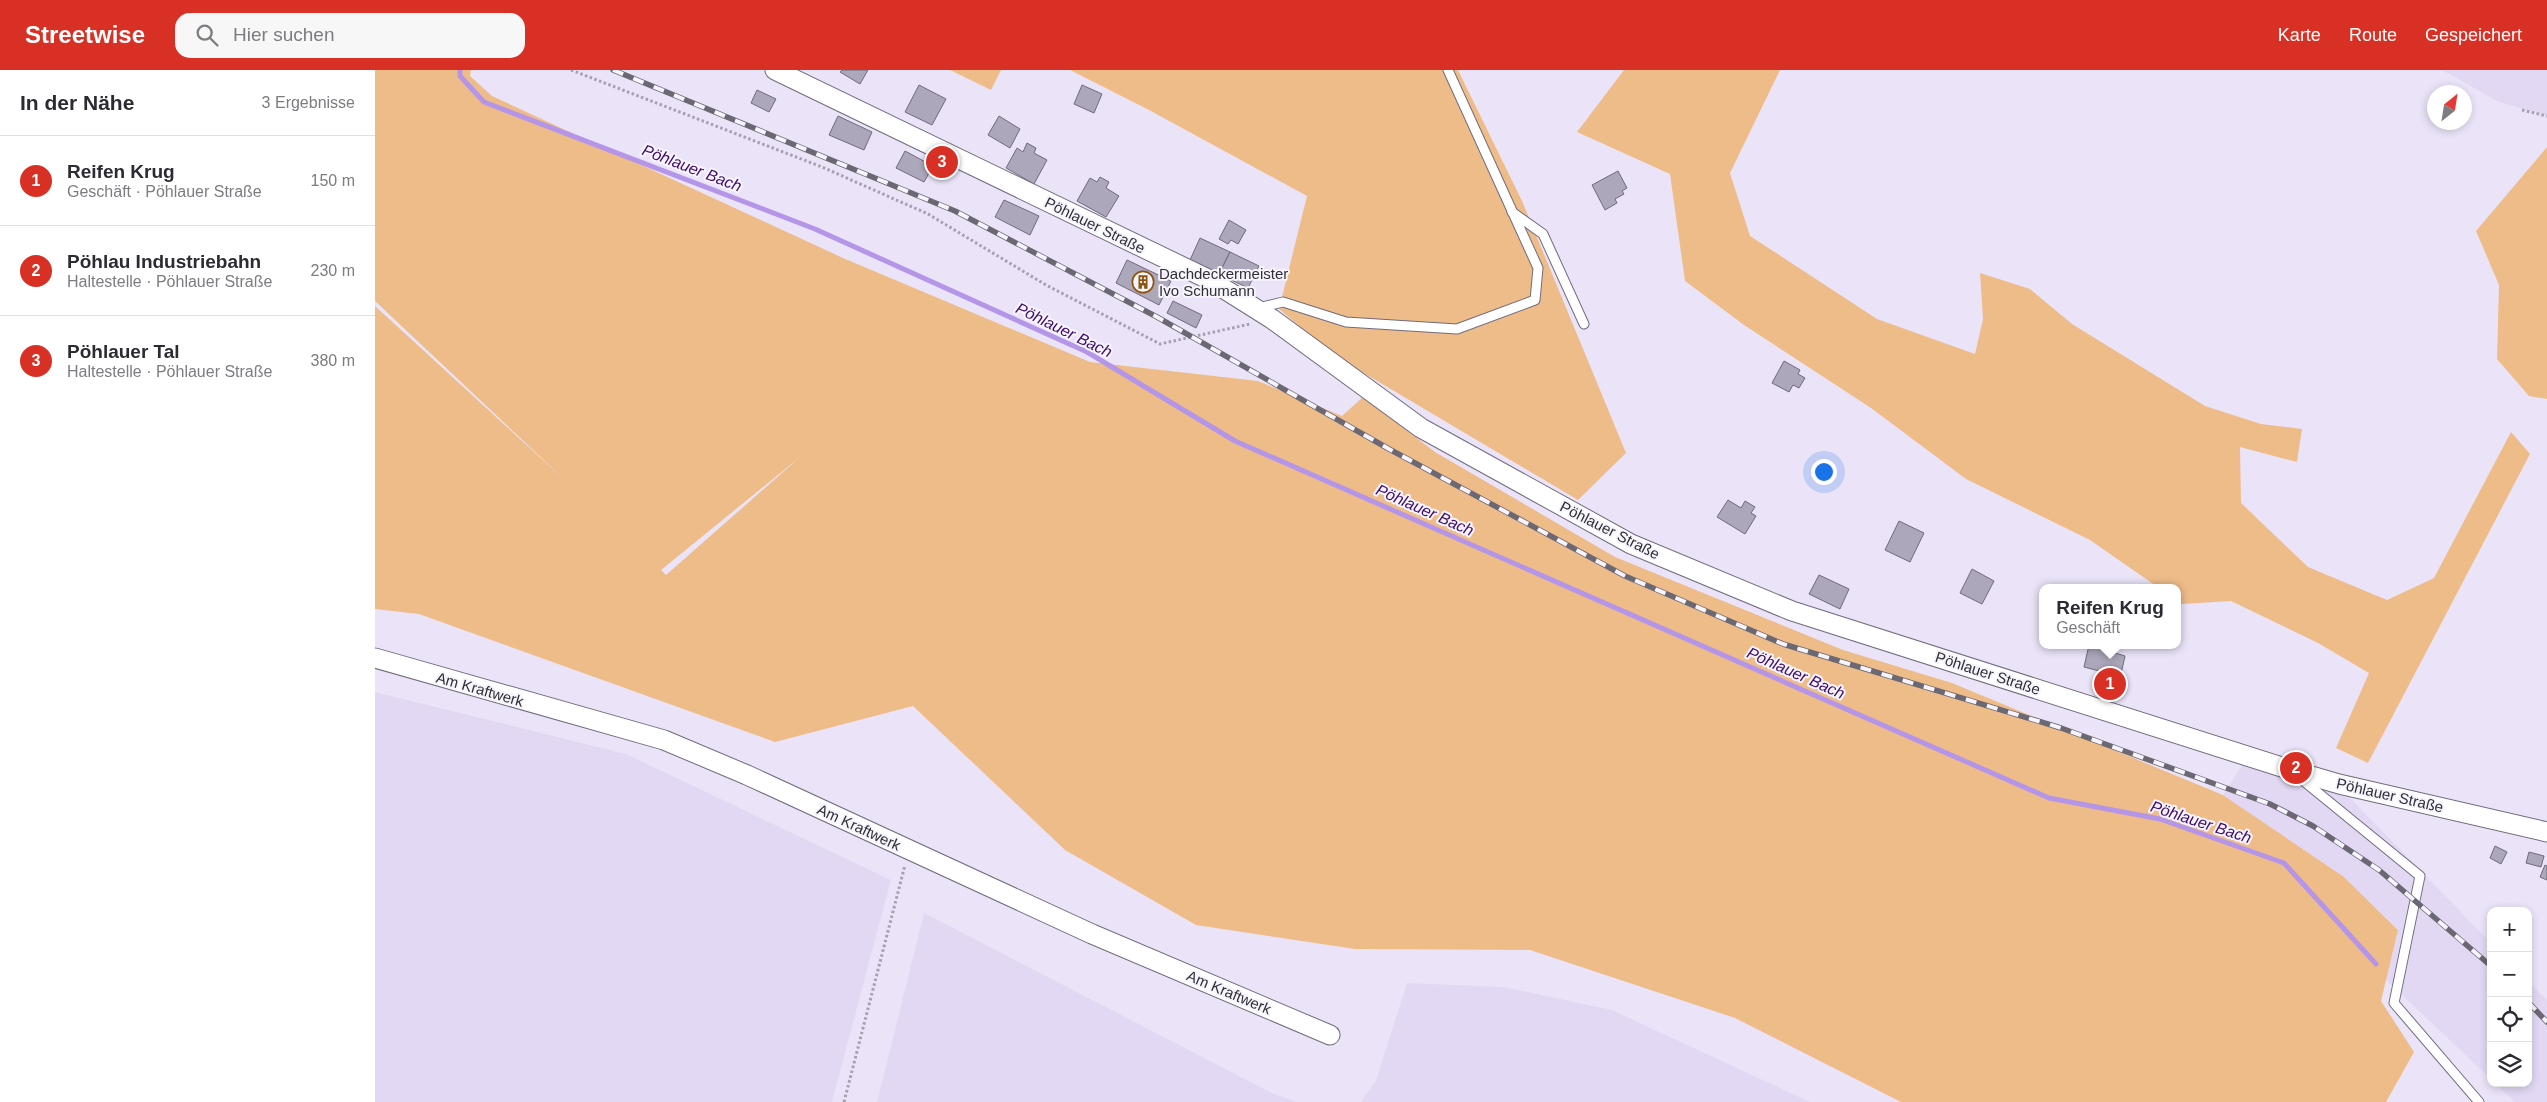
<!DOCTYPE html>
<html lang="de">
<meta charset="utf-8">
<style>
:root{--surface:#fff;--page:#f7f7f7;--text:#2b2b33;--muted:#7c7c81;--line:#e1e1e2;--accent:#d93025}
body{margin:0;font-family:Helvetica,sans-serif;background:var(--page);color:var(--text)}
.controls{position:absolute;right:15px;bottom:15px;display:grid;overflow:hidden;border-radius:10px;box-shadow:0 2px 8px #0003}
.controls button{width:45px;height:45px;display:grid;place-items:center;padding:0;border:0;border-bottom:1px solid var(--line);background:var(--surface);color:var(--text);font:25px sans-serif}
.compass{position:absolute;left:2052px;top:15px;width:45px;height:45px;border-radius:50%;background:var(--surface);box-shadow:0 2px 8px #0003;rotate:30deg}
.you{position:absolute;left:1448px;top:401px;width:18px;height:18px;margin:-12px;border:4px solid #fff;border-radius:50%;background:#1a73e8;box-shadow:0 0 0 8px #1a73e833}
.badge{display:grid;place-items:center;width:32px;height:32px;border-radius:50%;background:var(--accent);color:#fff;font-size:16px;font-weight:700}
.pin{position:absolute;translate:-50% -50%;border:2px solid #fff;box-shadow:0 1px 5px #0006}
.popup{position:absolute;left:1664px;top:514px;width:142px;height:65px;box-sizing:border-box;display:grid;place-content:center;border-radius:10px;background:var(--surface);filter:drop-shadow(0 1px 4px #0005);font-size:16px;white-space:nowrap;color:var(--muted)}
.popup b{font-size:19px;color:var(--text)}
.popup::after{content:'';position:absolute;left:50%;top:100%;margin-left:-10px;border:10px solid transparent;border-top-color:var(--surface)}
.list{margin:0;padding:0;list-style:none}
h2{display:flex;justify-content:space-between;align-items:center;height:65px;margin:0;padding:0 20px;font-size:21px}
h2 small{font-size:16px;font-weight:400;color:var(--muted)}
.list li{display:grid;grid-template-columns:32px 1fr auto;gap:15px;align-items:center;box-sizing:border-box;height:90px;padding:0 20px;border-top:1px solid var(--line)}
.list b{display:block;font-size:19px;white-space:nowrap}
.list p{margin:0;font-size:16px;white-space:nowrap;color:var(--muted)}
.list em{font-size:16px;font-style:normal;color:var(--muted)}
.icon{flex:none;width:28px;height:28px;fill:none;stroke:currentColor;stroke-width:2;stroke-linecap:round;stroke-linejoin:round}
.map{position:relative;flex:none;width:2172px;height:1032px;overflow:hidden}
header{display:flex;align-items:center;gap:30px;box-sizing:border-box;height:70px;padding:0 25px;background:var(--accent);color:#fff}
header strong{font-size:24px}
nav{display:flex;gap:28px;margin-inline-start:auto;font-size:18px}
.search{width:350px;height:45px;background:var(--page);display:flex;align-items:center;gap:12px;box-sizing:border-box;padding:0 18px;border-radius:15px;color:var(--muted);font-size:19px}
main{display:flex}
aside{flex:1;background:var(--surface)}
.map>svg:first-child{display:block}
.built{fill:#e2d8f4}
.green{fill:#eebc89;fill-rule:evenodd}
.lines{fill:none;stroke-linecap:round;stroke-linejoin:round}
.stream{stroke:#b495e8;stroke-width:5}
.building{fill:#ada7bb;stroke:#716a7d}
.service-casing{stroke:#716b7d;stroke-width:11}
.minor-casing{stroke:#716b7d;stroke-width:21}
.path{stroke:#a5a0b0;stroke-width:3;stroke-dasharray:2.5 2.5;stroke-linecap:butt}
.service{stroke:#fff;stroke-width:9}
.minor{stroke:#fff;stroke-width:19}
.rail-casing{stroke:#6b6773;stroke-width:5.5}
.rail{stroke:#f6f4fc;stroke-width:4;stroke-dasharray:11;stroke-linecap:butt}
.labels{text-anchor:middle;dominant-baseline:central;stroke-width:4;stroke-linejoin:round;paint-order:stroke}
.street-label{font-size:15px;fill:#312e36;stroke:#f6f4fc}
.poi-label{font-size:15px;fill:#312e36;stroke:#f6f4fc;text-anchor:start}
.water-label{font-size:16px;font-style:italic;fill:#400c6f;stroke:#f6f4fc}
</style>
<header>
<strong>Streetwise</strong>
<div class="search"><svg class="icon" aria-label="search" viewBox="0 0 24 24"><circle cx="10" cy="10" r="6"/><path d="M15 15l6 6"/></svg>Hier suchen</div>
<nav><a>Karte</a><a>Route</a><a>Gespeichert</a></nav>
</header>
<main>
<aside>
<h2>In der Nähe<small>3 Ergebnisse</small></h2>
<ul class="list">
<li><span class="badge">1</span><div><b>Reifen Krug</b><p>Geschäft · Pöhlauer Straße</p></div><em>150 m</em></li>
<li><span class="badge">2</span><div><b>Pöhlau Industriebahn</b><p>Haltestelle · Pöhlauer Straße</p></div><em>230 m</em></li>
<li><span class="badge">3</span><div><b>Pöhlauer Tal</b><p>Haltestelle · Pöhlauer Straße</p></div><em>380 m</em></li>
</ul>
</aside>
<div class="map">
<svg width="2172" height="1032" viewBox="0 0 2172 1032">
<rect width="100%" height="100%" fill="#ebe4f9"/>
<g class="built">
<path d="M2067 0H2172V46L2124 32Z"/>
<path d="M0 622 251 684 516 810 457 1032H0Z"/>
<path d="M1867 695 1975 728 2116 873V1009L2011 910 2023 859 1969 807 1848 725Z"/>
<path d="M549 843 899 1024 922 1032H502Z"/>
<path d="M2153 911 2172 930V1032H2140L2120 1013H2153Z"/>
<path d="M1032 913 1129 917 1237 940 1435 1032H986L1001 1010Z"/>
</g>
<g class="green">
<path d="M0 0H96L95 6 117 26 468 188 715 292 883 311 967 346 988 327 1060 382 1240 487 1468 580 1577 613 1848 725 1969 807 2023 860 2006 931 2039 982 2011 1032H1526L1360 948 1155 880 980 879 821 855 690 780 538 636 400 672 44 544 0 539V236L192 412 0 231ZM425 387 291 505 286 500Z"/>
<path d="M575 0H626L616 20Z"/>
<path d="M695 0H1083L1147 131 1251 383 1203 430 960 286 904 239 932 126 774 40Z"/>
<path d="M1249 0H1405L1355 103 1375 166 1502 249 1600 284 1608 249 1605 203 1655 219 1697 254 1830 336 1886 354 1927 359 1922 392 1865 377 1866 433 1933 497 2012 530 2059 508 2136 362 2155 384 1993 693 1961 678 1994 603 1943 573 1856 531 1807 534 1803 531 1802 518H1784L1715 470 1591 409 1496 338 1369 255 1310 211 1295 104 1202 62Z"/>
<path d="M2172 77V329L2154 326 2122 289 2124 215 2101 161Z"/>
</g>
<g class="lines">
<path class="stream" d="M85 0V6L109 32 440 159 712 282 860 371 1674 728 1785 749 1909 793 2001 894"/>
</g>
<g class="building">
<path d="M467 0H493L485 14 465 2Z"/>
<path d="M544 15 571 29 557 55 530 42Z"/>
<path d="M707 15 727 24 719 43 699 34Z"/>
<path d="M382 20 401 29 394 42 376 33Z"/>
<path d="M463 46 497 62 489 80 454 65Z"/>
<path d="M624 46 645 59 635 78 613 65Z"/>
<path d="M652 73 661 78 659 83 672 90 659 114 631 98 642 78 648 82Z"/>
<path d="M530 81 558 96 549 112 521 98Z"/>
<path d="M1243 101 1252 118 1247 121 1249 124 1240 129 1242 133 1230 140 1217 115Z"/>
<path d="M725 107 734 112 731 118 744 126 731 147 702 131 715 108 722 112Z"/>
<path d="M629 130 664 146 655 165 620 147Z"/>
<path d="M854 150 871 160 863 174 856 170 853 174 844 169Z"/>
<path d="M825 168 855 182 844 204 815 190Z"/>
<path d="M855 182 884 196 873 218 844 204Z"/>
<path d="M752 190 796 211 784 235 741 213Z"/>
<path d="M798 231 827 245 821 258 792 243Z"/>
<path d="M1409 291 1425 300 1423 304 1430 308 1424 318 1418 315 1414 322 1397 313Z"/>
<path d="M1353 430 1366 438 1370 431 1380 437 1376 443 1381 446 1370 464 1342 447Z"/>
<path d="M1524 451 1549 463 1535 492 1510 480Z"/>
<path d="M1597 499 1619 511 1607 534 1585 523Z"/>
<path d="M1444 505 1474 519 1465 539 1434 524Z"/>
<path d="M1714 575 1750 586 1740 631 1724 626 1728 602 1709 597Z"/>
<path d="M2120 776 2132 782 2126 794 2115 788Z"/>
<path d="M2154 782 2169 786 2166 797 2151 793Z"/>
<path d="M2170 795 2172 796V810L2165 807Z"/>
</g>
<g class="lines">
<g class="service-casing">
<g id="service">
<path d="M1137 142 1168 164 1209 254"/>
<path d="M883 238 908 232 971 252 1082 259 1160 230 1163 198 1073 0"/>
<path d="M1925 708 2045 806 2019 933 2104 1032"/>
</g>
</g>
<g class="minor-casing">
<g id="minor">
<path d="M400 0 835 210 897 249 1046 358 1256 474 1417 541 1916 700 1964 714 2172 762"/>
<path d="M0 588 289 670 372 705 717 864 955 965"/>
</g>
</g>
<g class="path">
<path d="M196 0 447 97 553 144 671 215 785 274 875 254"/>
<path d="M2147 40 2172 46"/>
<path d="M469 1032 530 795"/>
</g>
<use href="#service" class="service"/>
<use href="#minor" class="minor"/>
<g class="rail-casing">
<g id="rail">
<path d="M238 0 580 141 782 247 1014 379 1250 506 1408 574 1686 658 1895 734 1938 756 2004 800 2116 896"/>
<path d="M2153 932 2172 952"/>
</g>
</g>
<use href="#rail" class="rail"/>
</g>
<defs>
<g id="building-ring" transform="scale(1.125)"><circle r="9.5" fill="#f6f4fc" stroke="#8c550a" stroke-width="1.5"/><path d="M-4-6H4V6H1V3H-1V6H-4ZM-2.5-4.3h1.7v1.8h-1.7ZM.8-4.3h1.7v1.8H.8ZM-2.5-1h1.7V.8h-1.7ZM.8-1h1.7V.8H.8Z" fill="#8c550a"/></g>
</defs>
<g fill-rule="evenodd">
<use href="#building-ring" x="768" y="212"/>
</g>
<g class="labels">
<g class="street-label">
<text transform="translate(720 155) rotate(26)">Pöhlauer Straße</text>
<text transform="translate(1235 460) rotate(27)">Pöhlauer Straße</text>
<text transform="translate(1613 603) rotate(18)">Pöhlauer Straße</text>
<text transform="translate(105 619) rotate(16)">Am Kraftwerk</text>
<text transform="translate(2015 725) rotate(13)">Pöhlauer Straße</text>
<text transform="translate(484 757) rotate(25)">Am Kraftwerk</text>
<text transform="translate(854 922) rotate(23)">Am Kraftwerk</text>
</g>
<g class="poi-label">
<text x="784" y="203">Dachdeckermeister<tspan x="784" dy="17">Ivo Schumann</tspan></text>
</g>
<g class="water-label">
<text transform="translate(317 98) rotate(21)">Pöhlauer Bach</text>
<text transform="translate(689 260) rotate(26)">Pöhlauer Bach</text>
<text transform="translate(1050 440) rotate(24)">Pöhlauer Bach</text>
<text transform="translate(1421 603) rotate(24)">Pöhlauer Bach</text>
<text transform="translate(1826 752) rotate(18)">Pöhlauer Bach</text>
</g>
</g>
</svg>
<div class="controls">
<button>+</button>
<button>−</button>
<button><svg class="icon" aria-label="locate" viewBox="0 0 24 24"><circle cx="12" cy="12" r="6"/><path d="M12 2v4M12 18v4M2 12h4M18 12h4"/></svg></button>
<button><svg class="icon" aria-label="layers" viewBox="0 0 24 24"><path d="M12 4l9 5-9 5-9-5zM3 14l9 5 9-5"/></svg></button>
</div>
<svg class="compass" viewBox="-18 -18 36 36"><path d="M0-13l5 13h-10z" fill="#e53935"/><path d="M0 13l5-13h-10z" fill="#7c7c81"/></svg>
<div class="you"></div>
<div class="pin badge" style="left:1735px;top:614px">1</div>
<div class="popup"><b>Reifen Krug</b>Geschäft</div>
<div class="pin badge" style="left:1921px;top:698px">2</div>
<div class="pin badge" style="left:567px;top:92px">3</div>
</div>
</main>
